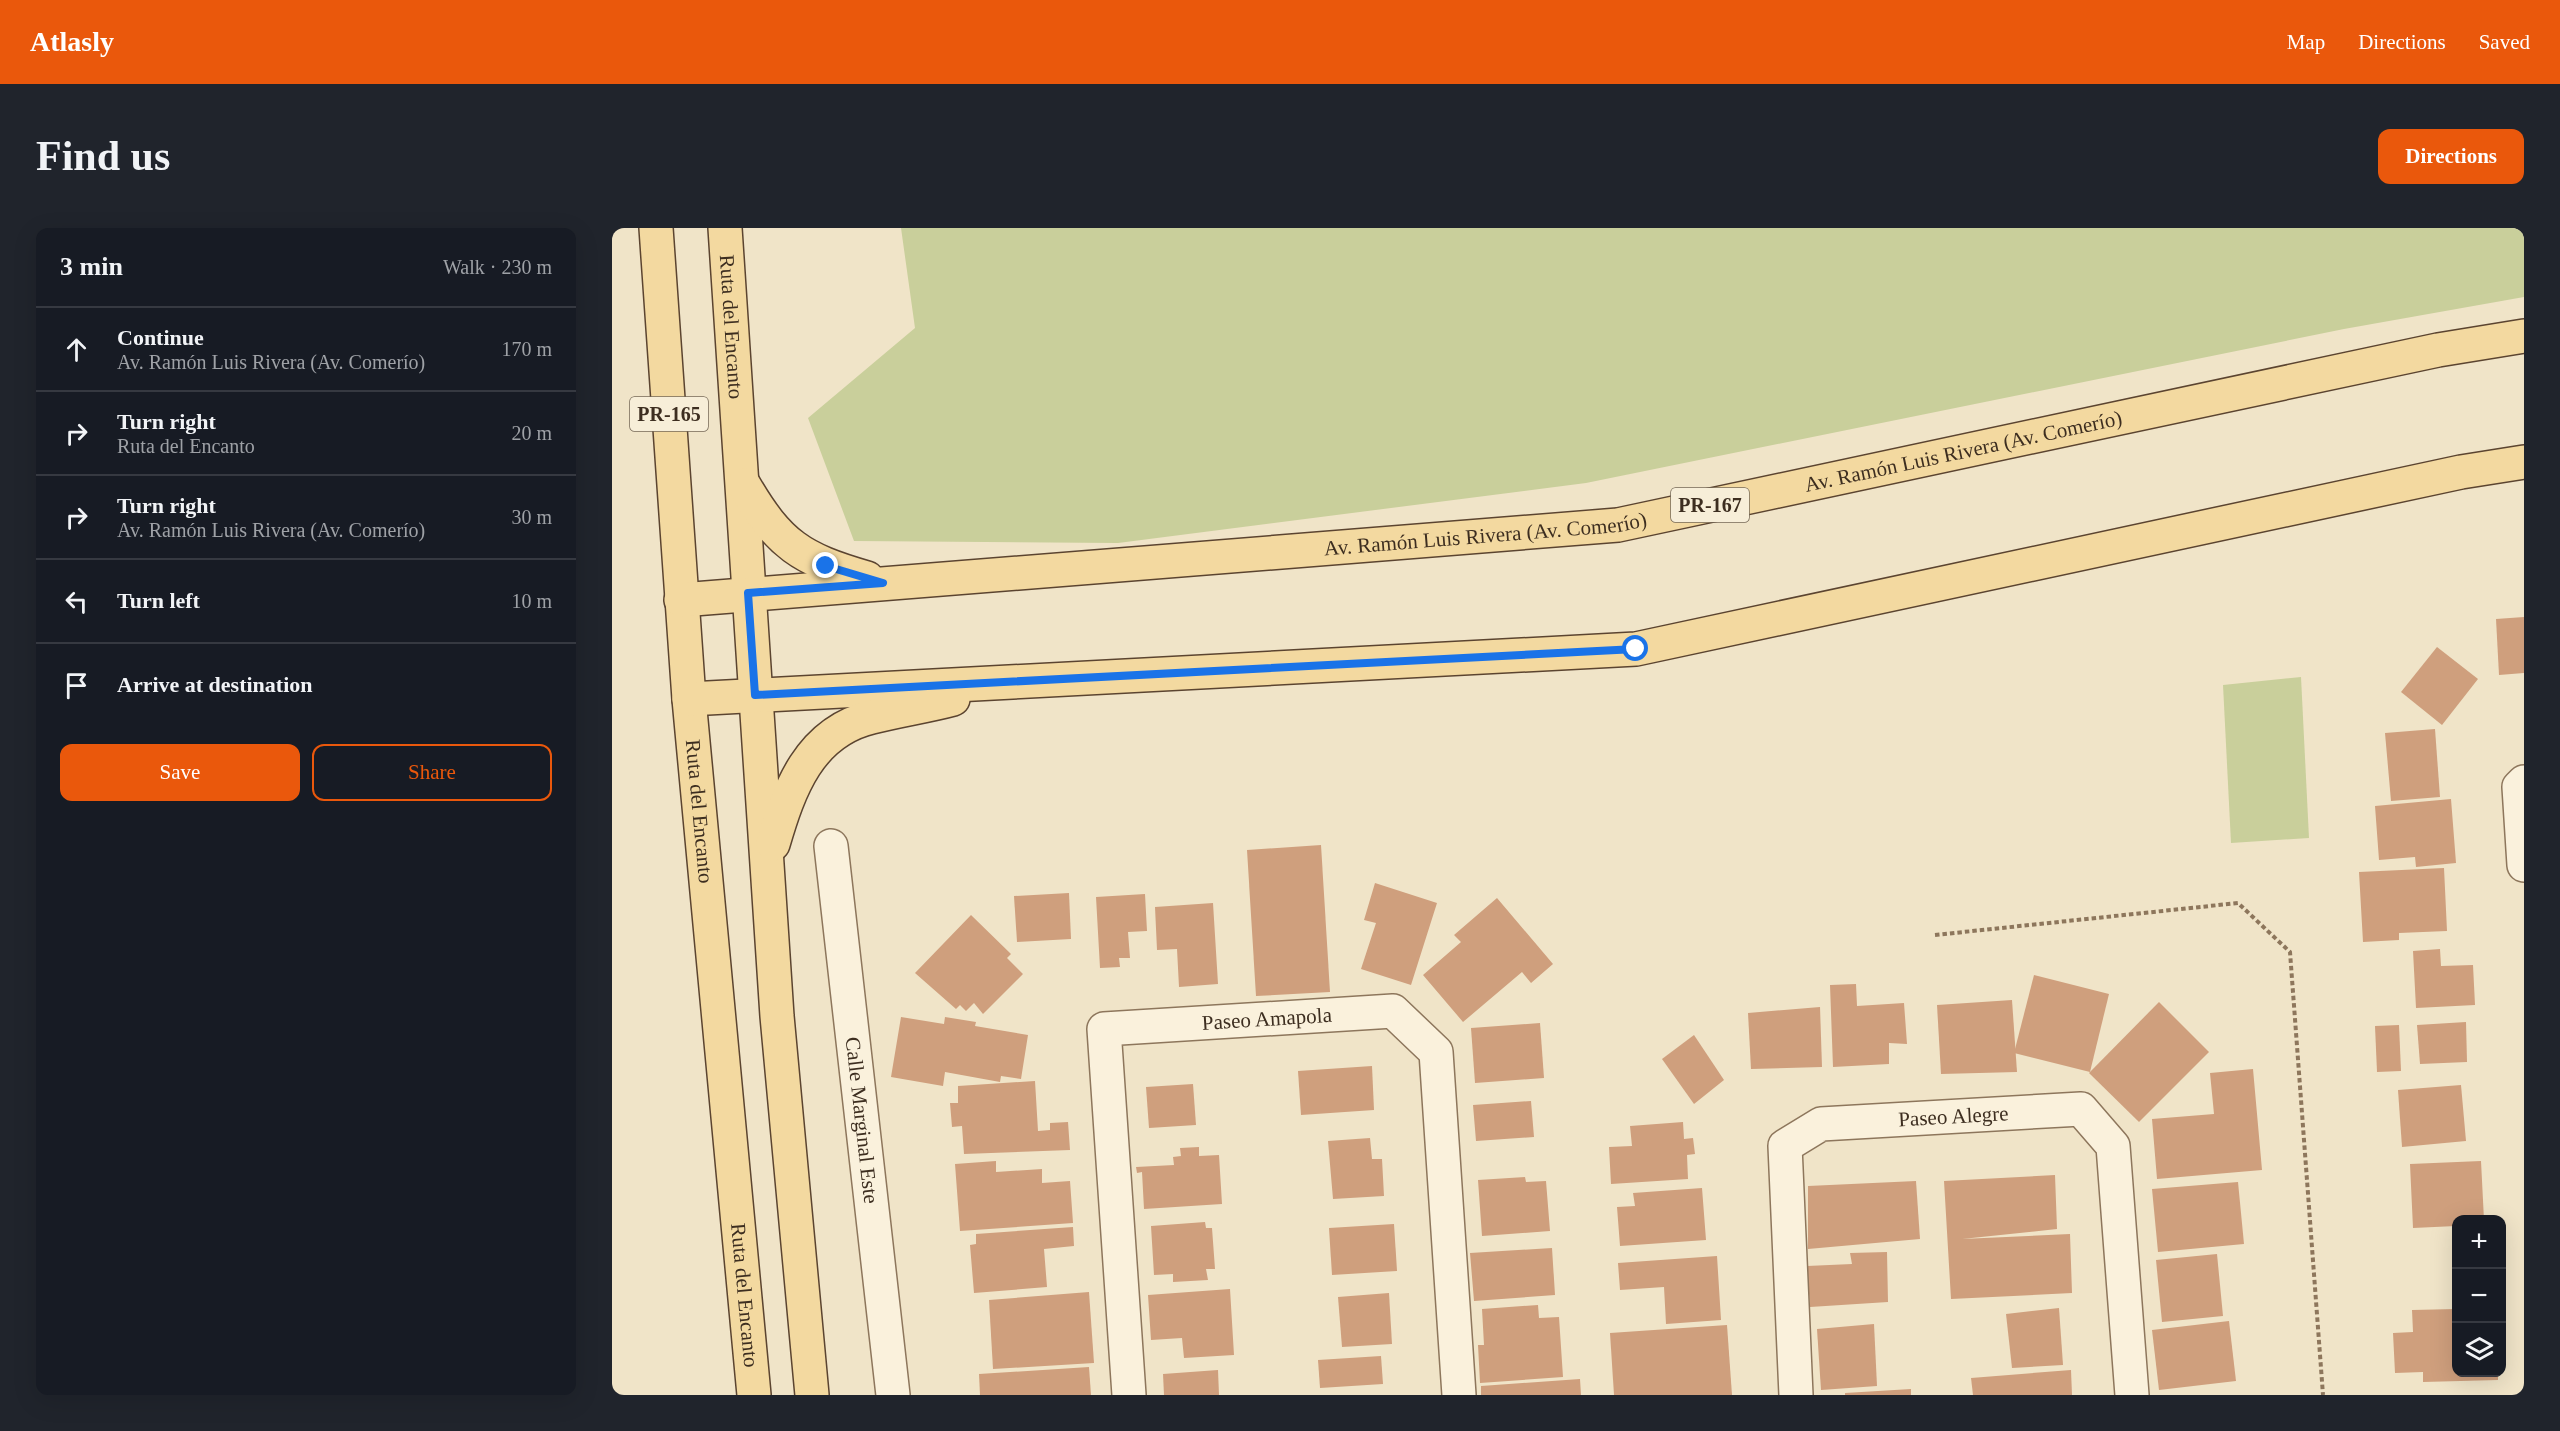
<!DOCTYPE html>
<meta charset="utf-8">
<style>
:root{--surface:#171b24;--page:#20242c;--text:#f1f3f6;--muted:#9ea1a6;--line:#363941;--accent:#ea580c}
body{margin:0;font-family:Georgia,serif;background:var(--page);color:var(--text)}
.controls{position:absolute;right:18px;bottom:18px;display:grid;overflow:hidden;border-radius:12px;box-shadow:0 6px 24px #0002}
.controls button{width:54px;height:54px;display:grid;place-items:center;padding:0;border:0;border-bottom:2px solid var(--line);background:var(--surface);color:var(--text);font:30px sans-serif}
.stop{position:absolute;width:18px;height:18px;margin:-14px;border:4px solid #1a73e8;border-radius:50%;background:#fff}
.stop.end{background:#1a73e8;border-color:#fff;box-shadow:0 2px 6px #0008}
.list{margin:0;padding:0;list-style:none}
h2{display:flex;justify-content:space-between;align-items:center;height:78px;margin:0;padding:0 24px;font-size:26px}
h2 small{font-size:20px;font-weight:400;color:var(--muted)}
.list li{display:grid;grid-template-columns:39px 1fr auto;gap:18px;align-items:center;box-sizing:border-box;height:84px;padding:0 24px;border-top:2px solid var(--line)}
.list b{display:block;font-size:22px;white-space:nowrap}
.list p{margin:0;font-size:20px;white-space:nowrap;color:var(--muted)}
.list em{font-size:20px;font-style:normal;color:var(--muted)}
.actions{display:flex;gap:12px;padding:18px 24px}
.actions a{flex:1;padding:14px 0;border:2px solid var(--accent);border-radius:12px;text-align:center;font-size:21px;color:var(--accent)}
.actions .main{background:var(--accent);color:#fff}
.icon{flex:none;width:33px;height:33px;fill:none;stroke:currentColor;stroke-width:2;stroke-linecap:round;stroke-linejoin:round}
.map{position:relative;flex:none;width:1912px;height:1167px;overflow:hidden;border-radius:12px}
header{display:flex;align-items:center;gap:36px;box-sizing:border-box;height:84px;padding:0 30px;background:var(--accent);color:#fff}
header strong{font-size:28px}
nav{display:flex;gap:33px;margin-inline-start:auto;font-size:21px}
.intro{display:flex;align-items:center;justify-content:space-between;box-sizing:border-box;height:144px;padding:0 36px}
h1{margin:0;font-size:42px}
.button{padding:15px 27px;border-radius:12px;background:var(--accent);color:#fff;font-size:21px;font-weight:700}
main{display:flex;gap:36px;padding:0 36px}
aside{flex:1;background:var(--surface);border-radius:12px;box-shadow:0 6px 24px #0002}
.map>svg:first-child{display:block}
.green{fill:#c9cf9b}
.building{fill:#cf9f7d}
.lines{fill:none;stroke-linecap:round;stroke-linejoin:round}
.minor-casing{stroke:#8d765c;stroke-width:36}
.major-casing{stroke:#5b4430;stroke-width:36}
.path{stroke:#8d765c;stroke-width:4;stroke-dasharray:4.5 3;stroke-linecap:butt}
.minor{stroke:#faf1dc;stroke-width:33}
.major{stroke:#f3d9a0;stroke-width:33}
.route{stroke:#1a73e8;stroke-width:8}
.labels{text-anchor:middle;dominant-baseline:central;stroke-width:4.5;stroke-linejoin:round;paint-order:stroke}
.shield{fill:#f7eed8;stroke:#756857;stroke-width:1.5}
.shield-label{font-size:20px;font-weight:bold;fill:#3d2e20}
.street-label{font-size:21px;fill:#3d2e20;stroke:#f7eed8}
</style>
<header>
<strong>Atlasly</strong>
<nav><a>Map</a><a>Directions</a><a>Saved</a></nav>
</header>
<div class="intro"><h1>Find us</h1><a class="button">Directions</a></div>
<main>
<aside>
<h2>3 min<small>Walk · 230 m</small></h2>
<ul class="list">
<li><svg class="icon" aria-label="ahead" viewBox="0 0 24 24"><path d="M12 20V5M6 11l6-6 6 6"/></svg><div><b>Continue</b><p>Av. Ramón Luis Rivera (Av. Comerío)</p></div><em>170 m</em></li>
<li><svg class="icon" aria-label="right" viewBox="0 0 24 24"><path d="M7 20v-9h11M14 6l5 5-5 5"/></svg><div><b>Turn right</b><p>Ruta del Encanto</p></div><em>20 m</em></li>
<li><svg class="icon" aria-label="right" viewBox="0 0 24 24"><path d="M7 20v-9h11M14 6l5 5-5 5"/></svg><div><b>Turn right</b><p>Av. Ramón Luis Rivera (Av. Comerío)</p></div><em>30 m</em></li>
<li><svg class="icon" aria-label="left" viewBox="0 0 24 24"><path d="M17 20v-9H6M10 6l-5 5 5 5"/></svg><div><b>Turn left</b></div><em>10 m</em></li>
<li><svg class="icon" aria-label="arrive" viewBox="0 0 24 24"><path d="M6 21V4h12l-3 4 3 4H6"/></svg><div><b>Arrive at destination</b></div></li>
</ul>
<div class="actions"><a class="main">Save</a><a>Share</a></div>
</aside>
<div class="map">
<svg width="1912" height="1167" viewBox="0 0 1912 1167">
<rect width="100%" height="100%" fill="#f0e4c8"/>
<g class="green">
<path d="M289 0H1912V69L1732 101 974 255 506 315 242 313 196 190 303 100Z"/>
<path d="M1689 449 1697 610 1619 615 1611 457Z"/>
</g>
<g class="building">
<path d="M1912 389V445L1887 447 1884 391Z"/>
<path d="M1825 419 1866 451 1830 497 1789 464Z"/>
<path d="M1823 501 1828 569 1779 573 1773 505Z"/>
<path d="M1839 571 1844 635 1804 639 1803 629 1767 632 1763 578Z"/>
<path d="M709 617 718 764 644 768 635 622Z"/>
<path d="M1832 640 1835 703 1787 705V712L1751 714 1747 644Z"/>
<path d="M763 655 825 675 799 757 749 741 764 695 752 692Z"/>
<path d="M457 665 459 711 405 714 402 668Z"/>
<path d="M533 666 535 703 516 704 518 730H507L508 739 488 740 484 669Z"/>
<path d="M885 670 941 736 919 755 910 744 851 794 811 747 849 714 842 707Z"/>
<path d="M601 675 606 756 567 759 565 721 545 722 543 679Z"/>
<path d="M359 687 399 726 395 730 411 746 371 786 362 775 354 783 348 777 344 781 303 745Z"/>
<path d="M1828 721 1829 738 1861 737 1863 777 1804 780 1801 723Z"/>
<path d="M1422 747 1497 766 1478 844 1402 825Z"/>
<path d="M1244 756 1245 778 1292 775 1295 816 1277 815V836L1221 839 1218 757Z"/>
<path d="M1400 772 1405 844 1329 846 1325 777Z"/>
<path d="M1547 774 1597 824 1527 894 1477 845Z"/>
<path d="M1208 779 1210 839 1139 841 1136 785Z"/>
<path d="M289 789 332 796 333 789 364 794 363 798 416 807 409 851 389 848 388 854 333 844 331 858 279 849Z"/>
<path d="M1854 794 1855 834 1808 836 1805 797Z"/>
<path d="M928 795 932 850 863 855 859 800Z"/>
<path d="M1787 797 1789 843 1765 844 1763 798Z"/>
<path d="M1082 807 1112 852 1082 876 1050 831Z"/>
<path d="M760 838 762 882 689 887 686 843Z"/>
<path d="M1641 841 1650 942 1545 951 1540 891 1602 886 1598 845Z"/>
<path d="M423 853 426 903 438 902V895L456 894 458 922 352 926 350 898 340 899 338 875H346V858Z"/>
<path d="M581 856 584 897 537 900 534 859Z"/>
<path d="M1849 857 1854 913 1790 919 1786 862Z"/>
<path d="M919 873 922 909 864 913 861 877Z"/>
<path d="M1071 894 1072 911 1081 910 1083 926 1075 927 1076 951 999 956 997 919 1020 918 1018 898Z"/>
<path d="M758 910 760 931H770L772 968 721 971 716 913Z"/>
<path d="M587 919V928L607 927 610 976 532 981 530 944 525 945 524 939 562 937 561 929 569 928 568 920Z"/>
<path d="M384 933V944L430 941V955L458 953 461 995 348 1003 343 936Z"/>
<path d="M1869 933 1872 992H1844V998L1801 1000 1798 936Z"/>
<path d="M1443 947 1445 1001 1350 1011 1458 1006 1460 1065 1339 1071 1332 953Z"/>
<path d="M913 949 914 954 934 953 938 1003 870 1008 866 952Z"/>
<path d="M1304 953 1308 1011 1196 1021V958Z"/>
<path d="M1626 954 1632 1016 1546 1024 1540 961Z"/>
<path d="M1090 960 1094 1012 1008 1018 1005 979 1023 978 1021 965Z"/>
<path d="M593 994 594 1000H600L603 1041H594L596 1052 561 1054V1046L542 1047 539 998Z"/>
<path d="M782 996 785 1043 720 1047 717 1000Z"/>
<path d="M461 999 462 1018 432 1021 435 1059 362 1065 358 1017 364 1016V1006Z"/>
<path d="M940 1020 943 1067 862 1073 858 1025Z"/>
<path d="M1275 1024 1276 1074 1198 1079 1195 1038 1240 1036 1238 1025Z"/>
<path d="M1605 1026 1611 1088 1550 1094 1544 1032Z"/>
<path d="M1105 1028 1109 1092 1054 1096 1052 1059 1008 1062 1006 1035Z"/>
<path d="M618 1061 622 1127 572 1130 570 1110 539 1112 536 1067Z"/>
<path d="M477 1064 482 1135 381 1141 377 1072Z"/>
<path d="M777 1065 780 1116 730 1119 726 1069Z"/>
<path d="M926 1077 927 1090 947 1089 951 1149 868 1155 866 1117H872L870 1081Z"/>
<path d="M1447 1080 1451 1137 1400 1140 1394 1086Z"/>
<path d="M1844 1081V1144H1886V1152L1811 1154V1144L1783 1145 1781 1105 1801 1104 1800 1082Z"/>
<path d="M1617 1093 1624 1153 1547 1162 1540 1102Z"/>
<path d="M1262 1096 1265 1158 1209 1162 1205 1101Z"/>
<path d="M1115 1097 1120 1167H1002L998 1105Z"/>
<path d="M769 1128 771 1156 708 1160 706 1132Z"/>
<path d="M477 1139 479 1167H368L367 1146Z"/>
<path d="M606 1142 607 1167H552L551 1146Z"/>
<path d="M1459 1142 1460 1167H1361L1359 1150Z"/>
<path d="M968 1151 969 1167H869V1158Z"/>
<path d="M1299 1161V1167H1233V1165Z"/>
</g>
<g class="lines">
<g class="minor-casing">
<g id="minor">
<path d="M1912 554 1907 559 1912 637"/>
<path id="s1" d="M219 618 281 1167"/>
<path id="s2" d="M517 1167 492 801 781 783 824 824 847 1167"/>
<path id="s3" d="M1184 1167 1173 918 1209 896 1469 881 1501 918 1520 1167"/>
</g>
</g>
<g class="major-casing">
<g id="major">
<path id="s4" d="M44 0 77 471 142 1167"/>
<path id="s5" d="M113 0 165 788 200 1167"/>
<path d="M132 257C167 317 189 331 255 350"/>
<path id="s6" d="M69 372 1006 297 1826 122 1912 108"/>
<path d="M77 471 1024 421 1849 244 1912 234"/>
<path d="M161 616C177 561 197 504 260 489 287 482 315 478 341 471"/>
</g>
</g>
<path class="path" d="M1323 707 1626 675 1678 724 1711 1167"/>
<use href="#minor" class="minor"/>
<use href="#major" class="major"/>
</g>
<g class="lines">
<path class="route" d="M214 338 271 355 136 365 143 467 1024 421"/>
</g>
<g class="labels">
<g class="shield">
<rect x="18" y="169" width="78" height="34" rx="4.5"/>
<rect x="1059" y="260" width="78" height="34" rx="4.5"/>
</g>
<g class="shield-label">
<text x="57" y="186">PR-165</text>
<text x="1098" y="277">PR-167</text>
</g>
<g class="street-label">
<text stroke="none"><textPath href="#s5" startOffset="99">Ruta del Encanto</textPath></text>
<text stroke="none"><textPath href="#s6" startOffset="1293">Av. Ramón Luis Rivera (Av. Comerío)</textPath></text>
<text stroke="none"><textPath href="#s6" startOffset="807">Av. Ramón Luis Rivera (Av. Comerío)</textPath></text>
<text stroke="none"><textPath href="#s4" startOffset="585">Ruta del Encanto</textPath></text>
<text stroke="none"><textPath href="#s2" startOffset="530">Paseo Amapola</textPath></text>
<text stroke="none"><textPath href="#s3" startOffset="424">Paseo Alegre</textPath></text>
<text stroke="none"><textPath href="#s1" startOffset="276">Calle Marginal Este</textPath></text>
<text stroke="none"><textPath href="#s4" startOffset="1071">Ruta del Encanto</textPath></text>
</g>
</g>
</svg>
<div class="controls">
<button>+</button>
<button>−</button>
<button><svg class="icon" aria-label="layers" viewBox="0 0 24 24"><path d="M12 4l9 5-9 5-9-5zM3 14l9 5 9-5"/></svg></button>
</div>
<div class="stop" style="left:1024px;top:421px"></div>
<div class="stop end" style="left:214px;top:338px"></div>
</div>
</main>
